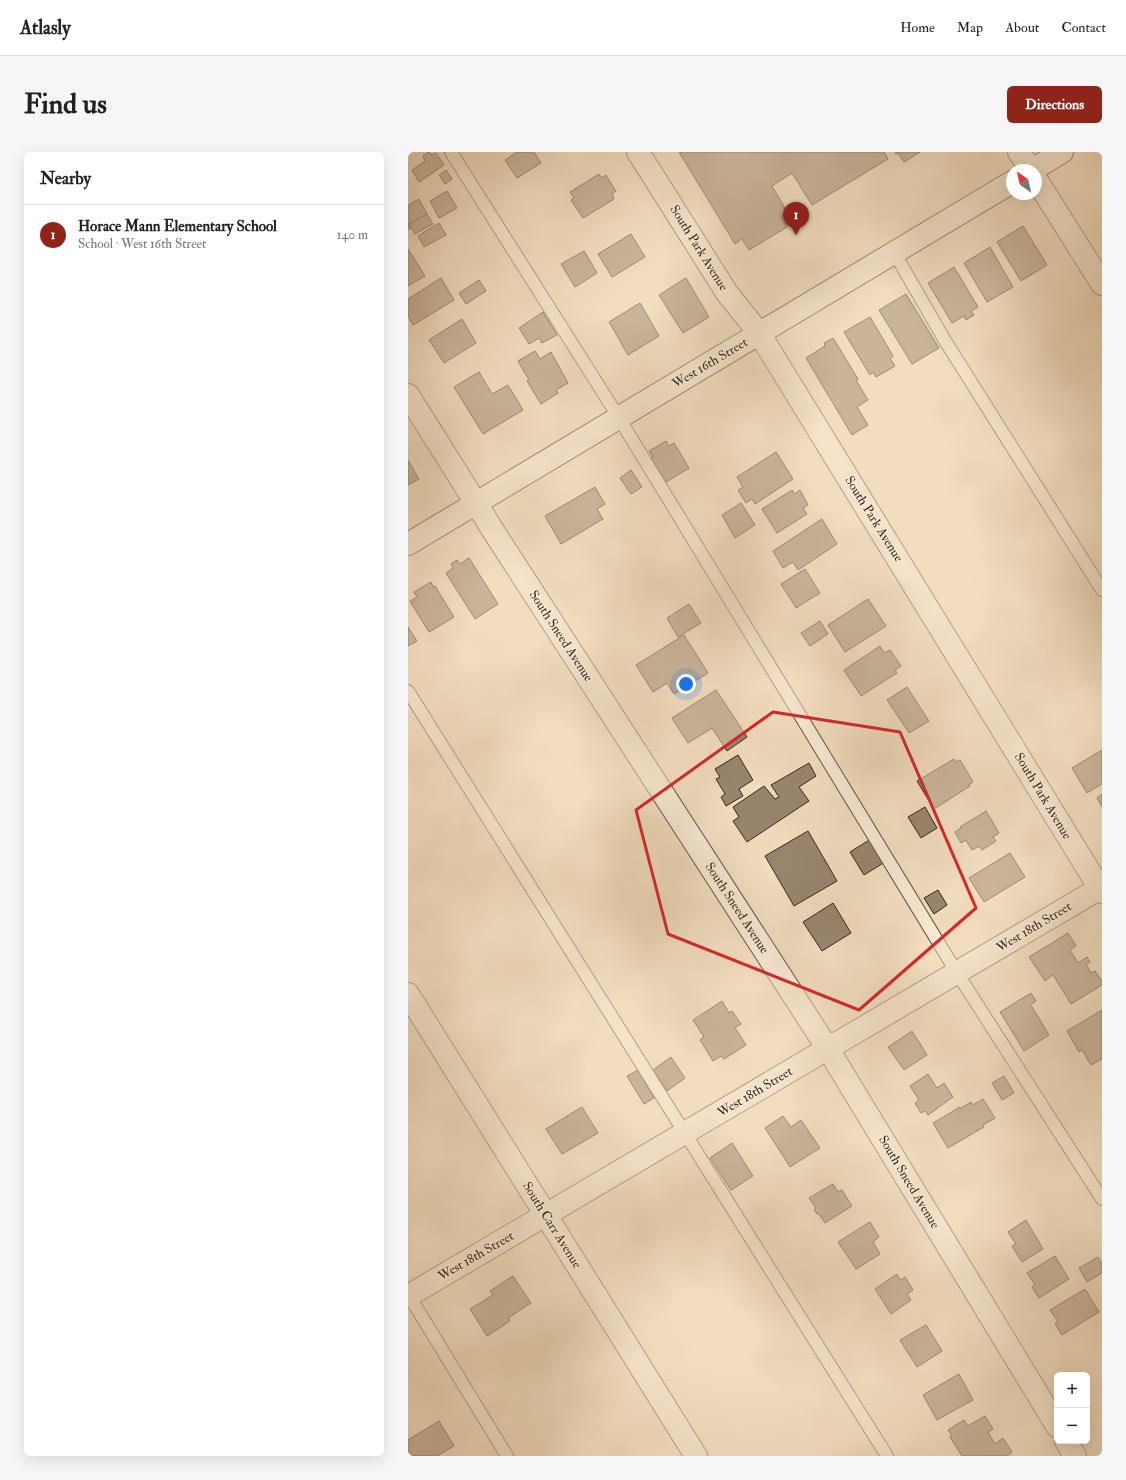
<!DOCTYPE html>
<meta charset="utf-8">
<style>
:root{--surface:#fff;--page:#f6f6f6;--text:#202124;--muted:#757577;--line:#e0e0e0;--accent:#8f2418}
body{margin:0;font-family:"IM FELL Double Pica",serif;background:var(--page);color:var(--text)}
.controls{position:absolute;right:12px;bottom:12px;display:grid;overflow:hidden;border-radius:6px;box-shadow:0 4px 16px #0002}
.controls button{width:36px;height:36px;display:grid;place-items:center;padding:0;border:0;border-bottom:1px solid var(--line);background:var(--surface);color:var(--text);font:20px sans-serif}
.compass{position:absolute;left:598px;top:12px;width:36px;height:36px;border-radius:50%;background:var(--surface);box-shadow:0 4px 16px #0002;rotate:326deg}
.you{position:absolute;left:278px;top:532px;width:14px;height:14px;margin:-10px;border:3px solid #fff;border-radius:50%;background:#1a73e8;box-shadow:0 0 0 6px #1a73e833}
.badge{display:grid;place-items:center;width:26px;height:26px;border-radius:50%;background:var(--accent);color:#fff;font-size:13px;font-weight:700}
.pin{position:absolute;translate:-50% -33px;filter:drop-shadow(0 1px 2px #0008)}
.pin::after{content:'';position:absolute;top:21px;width:14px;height:12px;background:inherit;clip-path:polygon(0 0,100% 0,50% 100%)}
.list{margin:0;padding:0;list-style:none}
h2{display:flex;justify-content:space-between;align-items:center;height:52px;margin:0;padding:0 16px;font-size:17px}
h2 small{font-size:13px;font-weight:400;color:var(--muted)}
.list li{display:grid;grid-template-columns:26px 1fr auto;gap:12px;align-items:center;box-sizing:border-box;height:60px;padding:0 16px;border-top:1px solid var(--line)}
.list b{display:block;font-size:15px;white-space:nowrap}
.list p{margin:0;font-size:13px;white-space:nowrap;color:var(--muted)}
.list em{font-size:13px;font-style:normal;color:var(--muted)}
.map{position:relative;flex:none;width:694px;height:1304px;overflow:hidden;border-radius:6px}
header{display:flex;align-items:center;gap:24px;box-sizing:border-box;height:56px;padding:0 20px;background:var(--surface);border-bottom:1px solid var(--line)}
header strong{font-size:19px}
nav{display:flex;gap:22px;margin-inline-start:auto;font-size:14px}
.intro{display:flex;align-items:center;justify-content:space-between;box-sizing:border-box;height:96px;padding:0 24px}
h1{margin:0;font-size:28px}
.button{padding:10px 18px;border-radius:6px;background:var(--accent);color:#fff;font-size:14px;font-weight:700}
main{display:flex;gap:24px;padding:0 24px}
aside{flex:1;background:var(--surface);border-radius:6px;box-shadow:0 4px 16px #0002}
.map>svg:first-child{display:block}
.building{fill:#99856f;stroke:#392618}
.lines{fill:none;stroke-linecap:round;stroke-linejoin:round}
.lane-casing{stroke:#675442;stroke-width:14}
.street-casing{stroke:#675442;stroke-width:24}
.secondary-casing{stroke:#392618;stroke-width:24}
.lane{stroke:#f7e9d5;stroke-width:12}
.street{stroke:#f7e9d5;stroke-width:22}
.secondary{stroke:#f7e9d5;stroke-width:22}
.marked{fill:none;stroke:#d62828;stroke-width:3;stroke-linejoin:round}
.labels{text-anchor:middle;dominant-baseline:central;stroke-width:3;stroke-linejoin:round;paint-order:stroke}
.street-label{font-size:13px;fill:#392618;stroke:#f7e9d5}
</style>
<header>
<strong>Atlasly</strong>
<nav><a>Home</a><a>Map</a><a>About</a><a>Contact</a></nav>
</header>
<div class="intro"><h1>Find us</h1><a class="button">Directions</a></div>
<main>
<aside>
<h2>Nearby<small></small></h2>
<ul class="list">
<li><span class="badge">1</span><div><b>Horace Mann Elementary School</b><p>School · West 16th Street</p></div><em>140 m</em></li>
</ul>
</aside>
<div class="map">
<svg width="694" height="1304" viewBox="0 0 694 1304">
<rect width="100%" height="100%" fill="#f2ddbf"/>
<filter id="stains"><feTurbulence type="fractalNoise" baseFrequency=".005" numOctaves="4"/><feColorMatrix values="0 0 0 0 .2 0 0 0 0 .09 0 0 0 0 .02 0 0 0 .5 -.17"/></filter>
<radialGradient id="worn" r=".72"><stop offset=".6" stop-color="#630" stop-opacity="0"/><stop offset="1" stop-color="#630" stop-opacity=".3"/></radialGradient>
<g class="building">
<path d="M21 0 24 3 28 1 36 13 11 30 4 18 17 9 15 4Z"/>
<path d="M109 0H126L133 11 109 26 97 8Z"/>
<path d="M271 0H476L480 7 404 53 384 21 364 34 380 61 373 65 379 75 341 98 334 87 327 92Z"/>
<path d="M487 0H512L496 10 490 1 488 2Z"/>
<path d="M38 18 44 27 37 32 31 23Z"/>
<path d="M191 22 193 26 198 23 208 39 204 42 206 47 175 66 163 48 166 46 162 40Z"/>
<path d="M39 39 49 56 31 66 22 49Z"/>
<path d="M11 47 19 62 1 72 3 76 0 78V53Z"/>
<path d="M19 62 25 72 7 82 1 72Z"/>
<path d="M31 71 38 83 16 95 10 84Z"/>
<path d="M615 74 639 113 613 129 589 90Z"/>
<path d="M223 82 237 105 204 125 190 102Z"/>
<path d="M582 95 605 135 579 150 556 111Z"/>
<path d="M0 97 17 124 0 134Z"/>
<path d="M176 99 189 121 167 135 153 112Z"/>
<path d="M546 115 570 155 563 159 566 163 558 168 556 164 544 171 520 131Z"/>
<path d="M33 126 46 148 5 173 0 164V147Z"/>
<path d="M278 126 301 165 275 181 251 143Z"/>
<path d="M71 128 78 139 58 152 51 141Z"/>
<path d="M498 142 531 196 504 212 471 158Z"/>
<path d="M232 151 251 184 220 203 201 170Z"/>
<path d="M135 160 149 183 134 191 131 186 121 192 111 176Z"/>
<path d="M462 165 485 204 482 206 487 214 468 225 465 220 462 223 436 180Z"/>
<path d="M54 167 68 191 36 211 21 188Z"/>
<path d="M425 186 450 227 448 228 460 248 449 255 460 273 444 283 398 206 417 194 416 191Z"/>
<path d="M127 199 132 207 143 200 160 231 148 238 150 241 133 252 119 229 121 228 110 209Z"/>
<path d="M71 220 84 242 100 233 115 258 75 282 46 235Z"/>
<path d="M258 289 261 294 266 291 281 316 258 330 243 306 245 305 241 299Z"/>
<path d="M368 300 385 327 347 352 344 347 338 351 330 338 335 335 329 325Z"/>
<path d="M0 308 11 327 0 333Z"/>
<path d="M223 318 234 335 223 342 212 326Z"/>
<path d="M187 335 197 352 189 357 195 367 153 392 137 364Z"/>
<path d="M384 338 386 342 392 338 400 353 395 356 399 362 369 381 354 357Z"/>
<path d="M333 351 347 373 327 386 314 363Z"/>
<path d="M414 367 429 392 390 418 385 410 375 416 365 399Z"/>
<path d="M61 406 90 452 67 467 38 421 45 416 43 412 49 408 52 412Z"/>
<path d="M397 417 412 441 388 456 373 432Z"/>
<path d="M23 430 25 435 27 434 46 465 21 480 2 449 9 445 6 440Z"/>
<path d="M460 447 478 474 437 500 420 473Z"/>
<path d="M281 452 293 471 270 485 259 466Z"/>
<path d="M412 469 420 482 402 494 393 481Z"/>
<path d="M0 475 9 489 0 494Z"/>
<path d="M276 483 300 521 266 542 259 531 245 540 228 513Z"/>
<path d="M472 494 476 501 482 498 493 514 487 518 489 521 453 544 436 518Z"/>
<path d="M499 535 521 569 501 581 479 548Z"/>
<path d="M308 538 339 585 319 599 304 576 280 591 264 566Z"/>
<path d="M694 598V632L679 641 664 616Z"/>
<path d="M330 603 345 628 331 637 335 644 318 654 313 645 317 642 308 627 312 625 307 617Z"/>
<path d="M546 607 548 610 552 608 565 630 561 632 562 634 526 657 509 629Z"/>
<path d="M401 611 408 624 391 635 401 649 339 690 325 669 331 665 325 655 356 634 367 647 371 645 363 633Z"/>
<path d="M694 642V655L689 646Z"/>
<path d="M517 655 529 676 513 686 500 665Z"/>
<path d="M578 659 591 681 585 685 588 689 574 698 572 694 564 698 558 688 553 691 547 680 553 676 552 675Z"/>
<path d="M400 679 429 729 386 754 357 704Z"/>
<path d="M463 687 477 710 456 723 442 700Z"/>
<path d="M602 701 617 725 576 750 561 726Z"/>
<path d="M530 738 539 753 526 762 516 746Z"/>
<path d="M425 751 443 781 414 799 395 770Z"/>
<path d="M660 781 668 794 662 798 670 811 679 805 682 810 678 812 683 821 687 819 694 829V833L663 852 645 823 637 829 621 805Z"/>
<path d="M623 841 628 849 623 853 641 883 616 899 592 860Z"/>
<path d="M314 849 321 861 324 859 333 872 327 876 338 893 316 907 313 904 305 909 292 888 296 885 285 868Z"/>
<path d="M694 858V907L683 913 674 898 671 900 659 879Z"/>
<path d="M504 879 519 903 496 918 480 895Z"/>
<path d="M263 905 277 926 259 939 245 918Z"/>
<path d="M230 918 246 946 236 952 219 924Z"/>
<path d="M520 922 529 936 536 931 545 945 520 963 517 959 513 961 507 951 511 948 502 934Z"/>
<path d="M596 924 606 941 594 948 584 931Z"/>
<path d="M575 947 587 966 575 973 576 975 540 996 525 971 552 955 553 956 563 950 565 953Z"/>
<path d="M174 955 190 981 154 1002 138 977Z"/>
<path d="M375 964 383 975 393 968 412 996 382 1015 357 976Z"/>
<path d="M324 991 345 1024 323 1038 302 1006Z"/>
<path d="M425 1032 430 1040 434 1038 444 1054 417 1071 410 1061 409 1062 406 1058 408 1056 401 1046Z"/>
<path d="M618 1068 635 1097 614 1110 604 1094 608 1092 600 1080Z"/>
<path d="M462 1070 471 1085 465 1090 472 1102 448 1117 430 1090Z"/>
<path d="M647 1104 661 1127 631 1146 624 1135 627 1133 619 1121Z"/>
<path d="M690 1105 694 1112V1121L679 1130 671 1116Z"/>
<path d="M489 1122 492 1128 497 1125 505 1138 499 1142 503 1148 483 1162 467 1137Z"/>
<path d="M105 1124 123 1151 100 1166 102 1169 79 1184 62 1157 85 1143 82 1139Z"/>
<path d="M677 1137 691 1160 654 1183 647 1172 650 1170 642 1158Z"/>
<path d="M518 1173 534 1199 509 1215 492 1188Z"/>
<path d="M551 1222 565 1248 529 1268 515 1243Z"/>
<path d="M577 1264 585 1277 580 1280 587 1292 595 1286 604 1300 599 1304H554L542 1285 544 1284 540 1278 556 1268 560 1274Z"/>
<path d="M31 1269 46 1294 29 1304H0V1288Z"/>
</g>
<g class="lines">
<g class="lane-casing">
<g id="lane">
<path d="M43 0 211 266 549 821 694 1047"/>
<path d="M486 100 536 187 694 438"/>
<path d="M0 539 479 1304"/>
<path d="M0 1142 99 1304"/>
</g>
</g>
<g class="street-casing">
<g id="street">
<path d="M230 0 319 141 351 181 694 740"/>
<path d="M611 0 623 18"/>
<path d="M628 27 694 132"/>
<path d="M0 243 86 380 420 897 649 1274"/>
<path d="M0 842 288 1304"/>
<path d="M0 1144 694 735"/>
<path d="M658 1289 667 1304"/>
</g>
</g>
<g class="secondary-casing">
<g id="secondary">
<path d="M624 18 654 0"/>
<path d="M0 392 604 30"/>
</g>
</g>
<use href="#lane" class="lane"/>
<use href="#street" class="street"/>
<use href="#secondary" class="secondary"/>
</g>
<path d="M0 0H694V1304H0ZM365 560 492 580 568 756 451 858 260 782 228 658Z" fill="#f2ddbf" fill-opacity=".55" fill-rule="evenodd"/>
<path class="marked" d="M365 560 492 580 568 756 451 858 260 782 228 658Z"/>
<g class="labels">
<g class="street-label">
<text transform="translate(291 96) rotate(58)">South Park Avenue</text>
<text transform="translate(302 211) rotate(-31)">West 16th Street</text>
<text transform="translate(466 367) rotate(58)">South Park Avenue</text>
<text transform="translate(153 484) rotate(57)">South Sneed Avenue</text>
<text transform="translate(635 644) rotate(59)">South Park Avenue</text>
<text transform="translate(329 756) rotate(57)">South Sneed Avenue</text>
<text transform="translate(626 775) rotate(-31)">West 18th Street</text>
<text transform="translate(347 940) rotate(-31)">West 18th Street</text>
<text transform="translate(501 1030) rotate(59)">South Sneed Avenue</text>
<text transform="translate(144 1073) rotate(58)">South Carr Avenue</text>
<text transform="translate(68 1104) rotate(-30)">West 18th Street</text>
</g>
</g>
<rect width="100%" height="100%" filter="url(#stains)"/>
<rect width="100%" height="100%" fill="url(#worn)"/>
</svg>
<div class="controls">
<button>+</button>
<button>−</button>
</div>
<svg class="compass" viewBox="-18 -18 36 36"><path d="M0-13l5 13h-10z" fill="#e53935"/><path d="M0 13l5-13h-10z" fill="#757577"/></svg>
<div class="you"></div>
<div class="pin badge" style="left:388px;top:83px">1</div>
</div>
</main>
